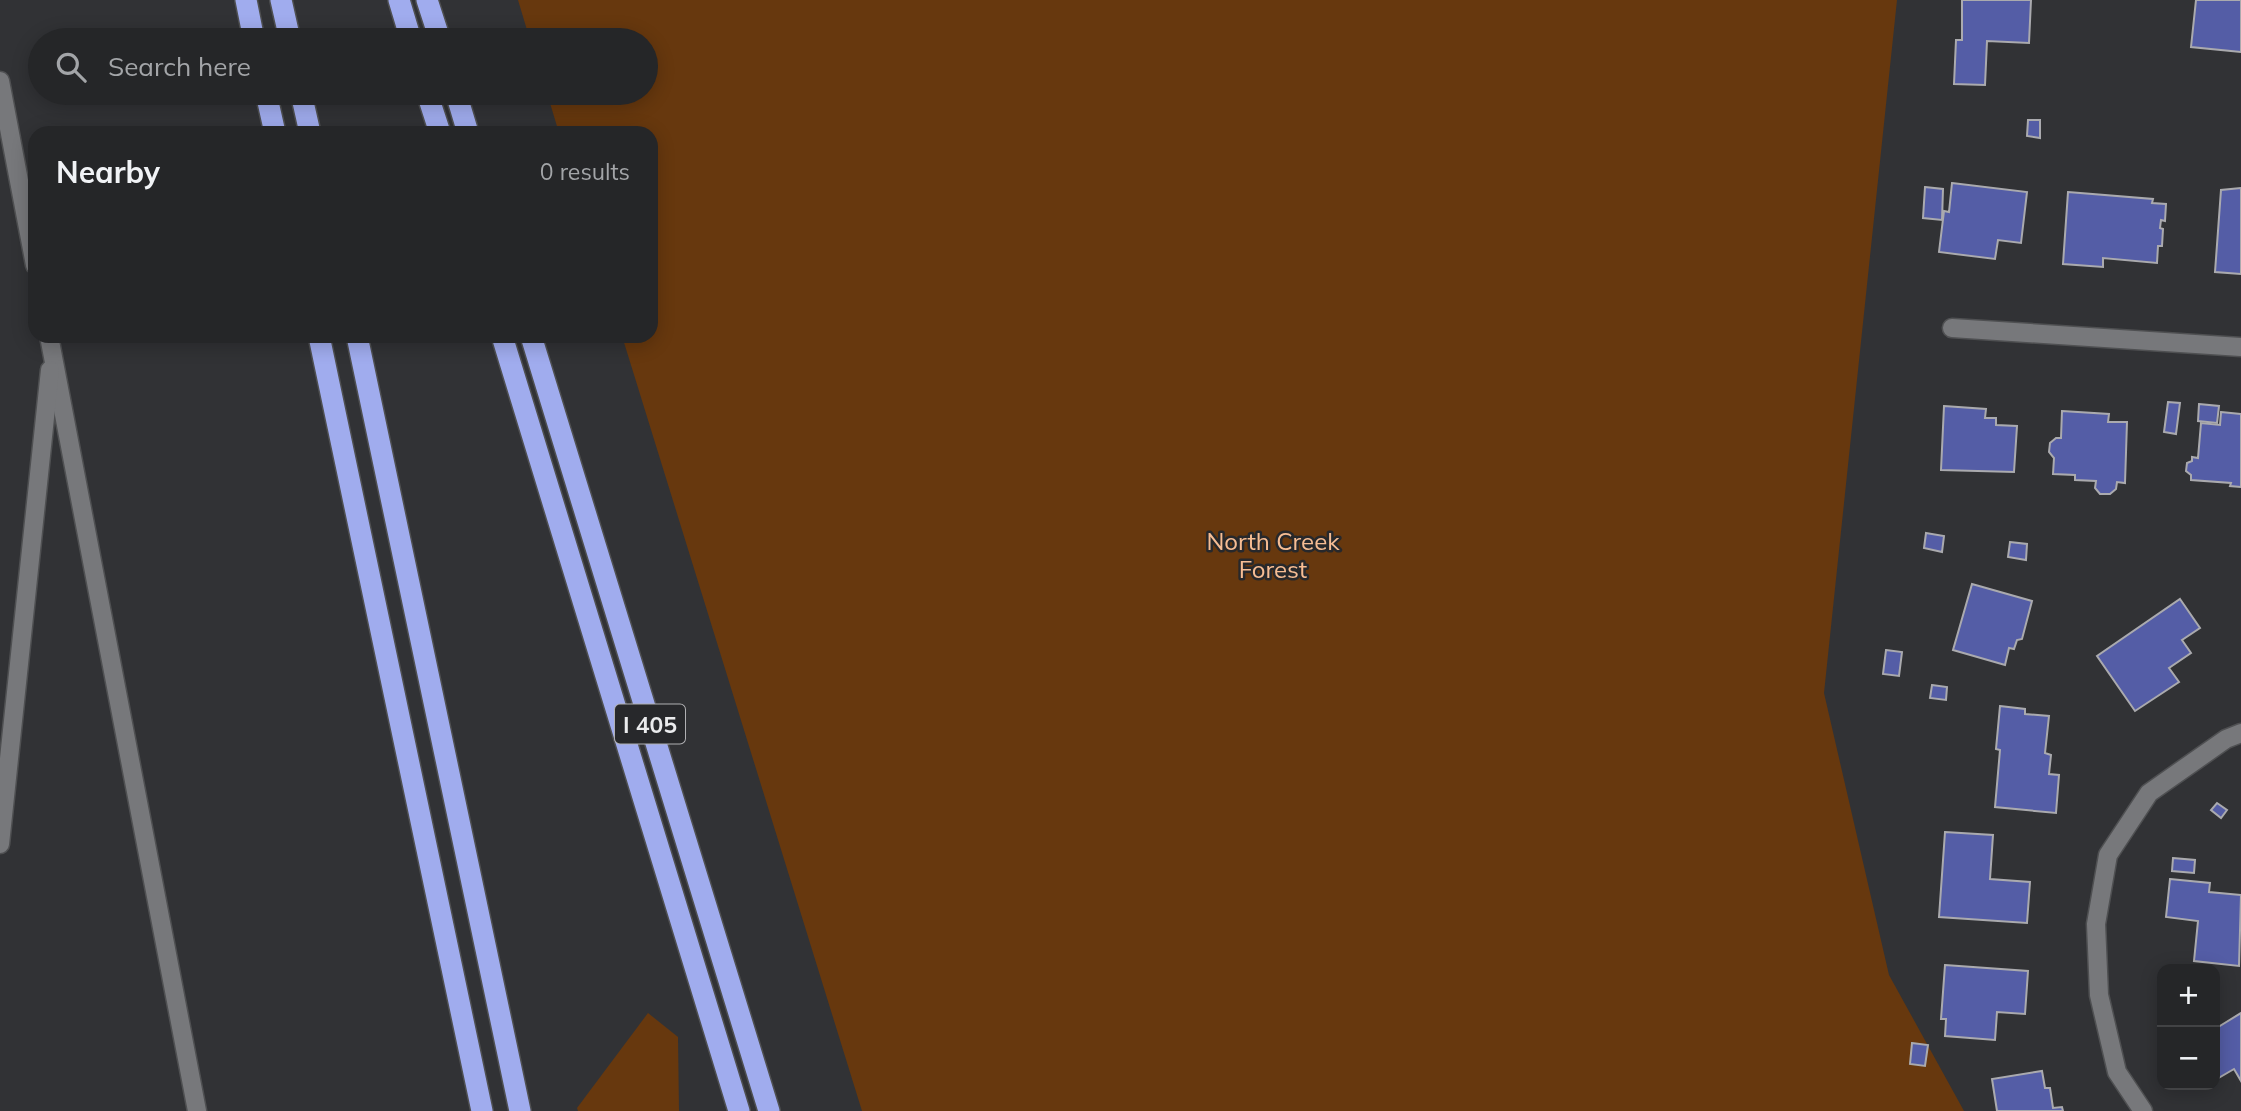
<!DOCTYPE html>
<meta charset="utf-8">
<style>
:root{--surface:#252628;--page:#2d2e30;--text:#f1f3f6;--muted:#a3a5a8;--line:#424345}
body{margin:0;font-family:Mulish,sans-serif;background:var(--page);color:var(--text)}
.controls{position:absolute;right:21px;bottom:21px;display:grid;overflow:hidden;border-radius:14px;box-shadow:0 4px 18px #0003}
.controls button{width:63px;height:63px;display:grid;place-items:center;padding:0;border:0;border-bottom:2px solid var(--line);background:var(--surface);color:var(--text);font:35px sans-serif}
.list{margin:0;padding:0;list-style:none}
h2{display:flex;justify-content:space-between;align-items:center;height:91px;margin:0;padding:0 28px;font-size:30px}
h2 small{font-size:23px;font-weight:400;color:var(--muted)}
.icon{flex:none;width:38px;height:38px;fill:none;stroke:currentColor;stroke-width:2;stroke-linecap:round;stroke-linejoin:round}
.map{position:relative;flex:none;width:2241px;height:1111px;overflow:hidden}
.search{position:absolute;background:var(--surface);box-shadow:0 4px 18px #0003;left:28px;top:28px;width:630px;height:77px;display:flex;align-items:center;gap:18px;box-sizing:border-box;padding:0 24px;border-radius:38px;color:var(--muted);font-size:26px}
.panel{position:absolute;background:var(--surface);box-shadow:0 4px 18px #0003;left:28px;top:126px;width:630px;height:217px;border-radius:21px}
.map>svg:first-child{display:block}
.green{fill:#67380e}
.building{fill:#545da6;stroke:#aaaaae;stroke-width:2}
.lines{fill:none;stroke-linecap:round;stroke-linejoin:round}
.lane-casing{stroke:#4f5052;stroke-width:21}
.street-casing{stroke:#4f5052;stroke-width:21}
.highway-casing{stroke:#4f5052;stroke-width:24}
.lane{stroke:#77787b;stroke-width:18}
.street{stroke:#77787b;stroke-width:18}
.highway{stroke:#a0acee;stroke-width:21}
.labels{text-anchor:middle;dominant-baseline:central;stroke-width:5;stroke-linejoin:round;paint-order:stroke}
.shield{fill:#27282b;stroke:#b0b0b3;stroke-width:2}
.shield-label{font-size:23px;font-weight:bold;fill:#eaebed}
.park-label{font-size:24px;fill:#f7bd93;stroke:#27282b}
</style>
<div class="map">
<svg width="2241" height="1111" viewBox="0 0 2241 1111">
<rect width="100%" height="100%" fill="#313235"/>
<g class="green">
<path d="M518 0H1897L1824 693 1889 975 1964 1111H862L622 336H651V133H559L547 93H646V40H530Z"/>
<path d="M648 1013 678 1037 679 1111H578L577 1108Z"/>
</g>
<g class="building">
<path d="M1962 0H2031L2029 43 1987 41 1985 85 1954 84 1956 40H1962Z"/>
<path d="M2196 0H2241V52L2191 47Z"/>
<path d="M2028 120H2040V138L2027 136Z"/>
<path d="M1952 183 2027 192 2021 243 1998 240 1995 259 1939 252 1944 211 1949 212Z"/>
<path d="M1925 187 1943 189 1942 220 1923 218Z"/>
<path d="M2241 188V274L2215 272 2221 190Z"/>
<path d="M2068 192 2153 199 2152 203 2166 204 2165 221 2161 220 2160 228 2163 229 2162 246H2158L2157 263 2103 258V267L2063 264Z"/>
<path d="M2168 402 2180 403 2176 434 2164 432Z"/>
<path d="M2199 404 2219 406 2217 423 2198 421Z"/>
<path d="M1944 406 1986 409 1985 418H1996V425L2017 426 2014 472 1941 470Z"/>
<path d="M2062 411 2109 414 2108 422H2127L2125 483 2117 482 2116 489 2110 494H2100L2095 488 2096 481 2075 480V475L2053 474 2054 458 2049 452 2050 443 2056 438H2061Z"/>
<path d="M2221 412 2241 414V487L2230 486 2231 483 2191 480V475L2186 471 2187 463 2192 461V457L2198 458 2201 423 2220 425Z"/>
<path d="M1926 533 1944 536 1942 552 1924 548Z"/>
<path d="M2010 542 2027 544 2026 560 2008 557Z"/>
<path d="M1972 584 2032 601 2022 639 2017 640 2014 649 2009 648 2005 665 1953 650Z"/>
<path d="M2180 599 2200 628 2182 640 2191 653 2169 668 2179 682 2135 711 2097 656Z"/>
<path d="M1886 650 1902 652 1899 676 1883 674Z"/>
<path d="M1932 685 1947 687 1946 700 1930 698Z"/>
<path d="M2000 706 2025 709V714L2049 716 2045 753 2051 755 2049 774 2059 775 2056 813 1995 807 2000 750 1996 749Z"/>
<path d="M2217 803 2227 810 2221 818 2211 810Z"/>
<path d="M1945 832 1993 835 1990 879 2030 882 2027 923 1939 917Z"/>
<path d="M2173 858 2195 860 2194 873 2172 871Z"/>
<path d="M2170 879 2210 883 2209 892 2241 895 2239 966 2194 961 2198 921 2166 917Z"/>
<path d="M1945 965 2028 971 2025 1014 1997 1012 1995 1040 1945 1036 1946 1019H1941Z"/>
<path d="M2241 1013V1081L2234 1069 2215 1080V1029Z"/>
<path d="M1912 1043 1928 1045 1925 1066 1910 1064Z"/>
<path d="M2042 1071 2045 1088H2050L2053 1108 2062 1107 2063 1111H1997L1992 1079Z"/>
</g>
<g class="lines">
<g class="lane-casing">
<g id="lane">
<path d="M0 81 35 265"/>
<path d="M49 336 197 1111"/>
<path d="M0 844 50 370"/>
</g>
</g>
<g class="street-casing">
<g id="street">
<path d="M1952 328 2241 347"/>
<path d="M2143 1111 2117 1072 2099 995 2096 924 2108 855 2149 793 2226 739 2241 733"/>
</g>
</g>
<g class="highway-casing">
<g id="highway">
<path d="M246 0 254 40"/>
<path d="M281 0 290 40"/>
<path d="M399 0 411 40"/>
<path d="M427 0 440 40"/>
<path d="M266 93 275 133"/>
<path d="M301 93 310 133"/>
<path d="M427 93 440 133"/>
<path d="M456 93 468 133"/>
<path d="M319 336 482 1111"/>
<path d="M357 336 520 1111"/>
<path d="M502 336 739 1111"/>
<path d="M531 336 769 1111"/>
</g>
</g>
<use href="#lane" class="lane"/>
<use href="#street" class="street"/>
<use href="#highway" class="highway"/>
</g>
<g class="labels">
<rect class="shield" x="615" y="704.5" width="70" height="39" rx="5"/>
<g class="shield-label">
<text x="650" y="724">I 405</text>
</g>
<g class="park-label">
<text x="1273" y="541">North Creek<tspan x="1273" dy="28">Forest</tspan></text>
</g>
</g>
</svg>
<div class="controls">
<button>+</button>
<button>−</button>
</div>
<div class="search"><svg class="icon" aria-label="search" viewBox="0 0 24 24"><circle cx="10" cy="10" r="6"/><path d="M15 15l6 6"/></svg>Search here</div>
<section class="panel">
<h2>Nearby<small>0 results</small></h2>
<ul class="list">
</ul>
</section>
</div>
